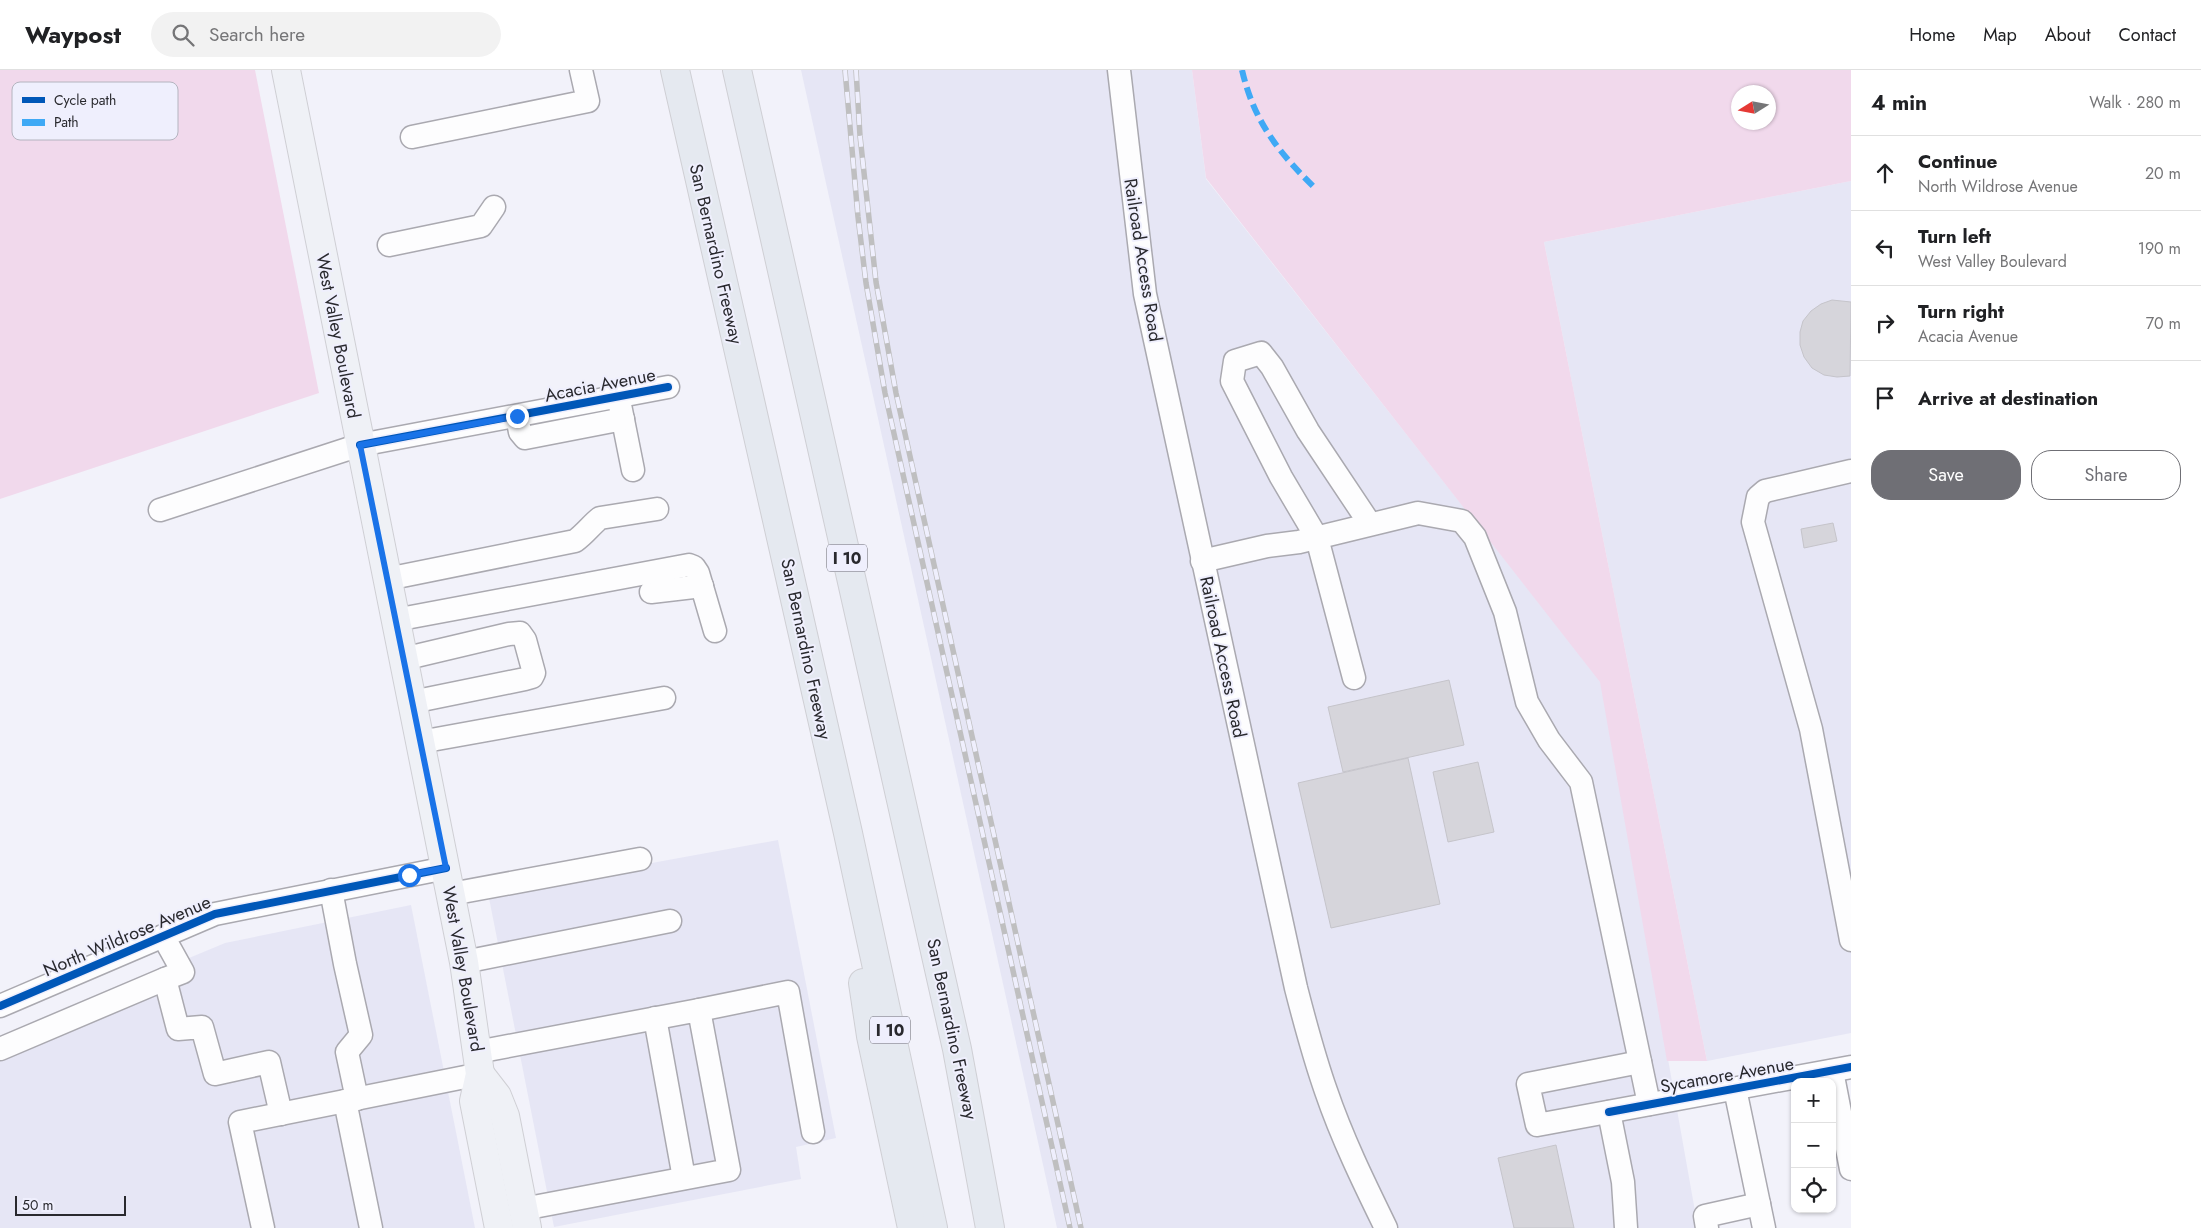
<!DOCTYPE html>
<meta charset="utf-8">
<style>
:root{--surface:#fff;--page:#f2f2f2;--text:#202124;--muted:#757577;--line:#e0e0e0;--accent:#6f6f75}
body{margin:0;font-family:Jost,sans-serif;background:var(--page);color:var(--text)}
.controls{position:absolute;right:15px;bottom:15px;display:grid;overflow:hidden;border-radius:10px;box-shadow:0 1px 4px #0004}
.controls button{width:45px;height:45px;display:grid;place-items:center;padding:0;border:0;border-bottom:1px solid var(--line);background:var(--surface);color:var(--text);font:25px sans-serif}
.compass{position:absolute;left:1731px;top:15px;width:45px;height:45px;border-radius:50%;background:var(--surface);box-shadow:0 1px 4px #0004;rotate:259deg}
.scale{position:absolute;left:15px;bottom:12px;width:111px;box-sizing:border-box;padding-left:5px;border:2px solid #29292e;border-top:0;font-size:14px;line-height:18px;white-space:nowrap;color:#29292e;-webkit-text-stroke:4px #efeffd;paint-order:stroke}
.stop{position:absolute;width:15px;height:15px;margin:-11px;border:4px solid #1a73e8;border-radius:50%;background:#fff}
.stop.end{background:#1a73e8;border-color:#fff;box-shadow:0 1px 5px #0008}
.list{margin:0;padding:0;list-style:none}
h2{display:flex;justify-content:space-between;align-items:center;height:65px;margin:0;padding:0 20px;font-size:21px}
h2 small{font-size:16px;font-weight:400;color:var(--muted)}
.list li{display:grid;grid-template-columns:32px 1fr auto;gap:15px;align-items:center;box-sizing:border-box;height:75px;padding:0 20px;border-top:1px solid var(--line)}
.list b{display:block;font-size:19px;white-space:nowrap}
.list p{margin:0;font-size:16px;white-space:nowrap;color:var(--muted)}
.list em{font-size:16px;font-style:normal;color:var(--muted)}
.actions{display:flex;gap:10px;padding:15px 20px}
.actions a{flex:1;padding:11px 0;border:1px solid var(--accent);border-radius:20px;text-align:center;font-size:18px;color:var(--accent)}
.actions .main{background:var(--accent);color:#fff}
.icon{flex:none;width:28px;height:28px;fill:none;stroke:currentColor;stroke-width:2;stroke-linecap:round;stroke-linejoin:round}
.map{position:relative;flex:none;width:1851px;height:1158px;overflow:hidden}
header{display:flex;align-items:center;gap:30px;box-sizing:border-box;height:70px;padding:0 25px;background:var(--surface);border-bottom:1px solid var(--line)}
header strong{font-size:24px}
nav{display:flex;gap:28px;margin-inline-start:auto;font-size:18px}
.search{width:350px;height:45px;background:var(--page);display:flex;align-items:center;gap:12px;box-sizing:border-box;padding:0 18px;border-radius:28px;color:var(--muted);font-size:19px}
main{display:flex}
aside{flex:1;background:var(--surface)}
.map>svg:first-child{display:block}
.built{fill:#e6e6f5}
.green{fill:#f1d9ec;fill-rule:evenodd}
.building{fill:#d6d5db;stroke:#c5c4ca}
.lines{fill:none;stroke-linecap:round;stroke-linejoin:round}
.minor-casing{stroke:#aaa9b0;stroke-width:25}
.major-casing{stroke:#cfcfd4;stroke-width:30}
.highway-casing{stroke:#cfcfd4;stroke-width:30}
.minor{stroke:#fdfdfe;stroke-width:22}
.major{stroke:#eff1f6;stroke-width:28}
.highway{stroke:#e5e9f0;stroke-width:28}
.rail-casing{stroke:#bfbfc0;stroke-width:5.5}
.rail{stroke:#efeffd;stroke-width:4;stroke-dasharray:11;stroke-linecap:butt}
.quiet{stroke:#3fa9f5;stroke-width:6;stroke-dasharray:12 6;stroke-linecap:butt}
.cycleway-casing{stroke:#efeffd;stroke-width:11}
.cycleway{stroke:#0057b8;stroke-width:8}
.route{stroke:#1a73e8;stroke-width:6}
.labels{text-anchor:middle;dominant-baseline:central;stroke-width:4;stroke-linejoin:round;paint-order:stroke}
.shield{fill:#efeffd;stroke:#64646c;stroke-width:1}
.shield-label{font-size:16px;font-weight:bold;fill:#29292e}
.street-label{font-size:18px;fill:#29292e;stroke:#efeffd}
.key{fill:#efeffd;stroke:#b4b4bf;stroke-width:1}
.key-label{font-size:14px;fill:#29292e}
</style>
<header>
<strong>Waypost</strong>
<div class="search"><svg class="icon" aria-label="search" viewBox="0 0 24 24"><circle cx="10" cy="10" r="6"/><path d="M15 15l6 6"/></svg>Search here</div>
<nav><a>Home</a><a>Map</a><a>About</a><a>Contact</a></nav>
</header>
<main>
<div class="map">
<svg width="1851" height="1158" viewBox="0 0 1851 1158">
<rect width="100%" height="100%" fill="#f2f2fa"/>
<g class="built">
<path d="M801 0H1192L1206 109 1601 612 1698 1158H1057Z"/>
<path d="M1851 111V963L1707 991 1544 172Z"/>
<path d="M778 770 836 1068 796 1077 801 1109 554 1157 488 823Z"/>
<path d="M411 835 475 1158H0V967L225 873Z"/>
</g>
<g class="green">
<path d="M0 0H255L319 323 0 429Z"/>
<path d="M1192 0H1851V111L1544 172 1707 991H1667L1600 612 1206 108ZM1738 22H1768V52H1738Z"/>
</g>
<g class="building">
<path d="M1832 230 1851 232 1850 306 1837 307 1824 305 1812 298 1804 287 1800 275V262L1803 251 1811 241 1821 234Z"/>
<path d="M1833 453 1837 471 1804 478 1801 459Z"/>
<path d="M1449 610 1464 675 1343 702 1328 637Z"/>
<path d="M1408 688 1440 834 1331 858 1298 713Z"/>
<path d="M1478 692 1494 762 1448 772 1433 702Z"/>
<path d="M1556 1075 1574 1158H1514L1498 1088Z"/>
</g>
<g class="lines">
<g class="minor-casing">
<g id="minor">
<path d="M1119 0 1145 224 1296 918C1305 953 1314 987 1326 1021 1342 1068 1364 1113 1386 1158"/>
<path d="M412 67 588 31 581 0"/>
<path d="M389 175 481 156 494 137"/>
<path d="M620 335 633 400"/>
<path d="M517 346 520 362 525 368 623 349"/>
<path d="M1851 401 1765 421 1758 427 1753 452 1811 659 1851 870"/>
<path d="M160 440 360 375 668 317"/>
<path d="M1202 491 1267 476 1299 472 1418 443 1462 451 1475 467 1505 542 1527 632 1549 670 1581 712 1649 1034"/>
<path d="M387 509 575 471C585 464 591 455 600 448L657 439"/>
<path d="M651 522 702 516"/>
<path d="M395 550 689 495 694 497 698 503 715 561"/>
<path d="M403 589 509 564 520 563 525 570 534 603 532 607 525 609 412 632"/>
<path d="M1354 608 1317 468 1281 407 1232 311 1235 291 1261 283 1272 297 1308 361 1370 454"/>
<path d="M420 672 664 628"/>
<path d="M331 820 345 894 361 965 347 982 357 1029"/>
<path d="M451 824 640 789"/>
<path d="M163 866 183 902 165 909 178 959 202 957 215 1004 269 992 281 1044"/>
<path d="M464 892 670 851"/>
<path d="M0 936 215 844 446 798"/>
<path d="M699 940 788 922 813 1062"/>
<path d="M655 948 684 1108"/>
<path d="M0 979 165 909"/>
<path d="M477 982 699 940 729 1100 523 1139"/>
<path d="M1640 992 1528 1014 1537 1055 1851 997"/>
<path d="M1832 1001 1851 1099"/>
<path d="M1735 1019 1764 1158"/>
<path d="M345 1031 371 1158"/>
<path d="M1609 1042 1623 1112 1626 1158"/>
<path d="M263 1158 240 1052 480 1004"/>
<path d="M1707 1158 1705 1146 1759 1134"/>
</g>
</g>
<g class="major-casing">
<g id="major">
<path d="M286 0 464 892 480 1004 474 1031 499 1158"/>
<path d="M480 1004 497 1026 505 1046 527 1158"/>
</g>
</g>
<g class="highway-casing">
<g id="highway">
<path d="M675 0 848 763 933 1158"/>
<path d="M737 0 957 979 990 1158"/>
<path d="M863 913 871 966 912 1158"/>
</g>
</g>
<use href="#minor" class="minor"/>
<use href="#major" class="major"/>
<use href="#highway" class="highway"/>
<g class="rail-casing">
<g id="rail">
<path d="M845 0 858 147 866 213 885 323 1070 1158"/>
<path d="M856 0 860 66 876 212 896 323 1081 1158"/>
</g>
</g>
<use href="#rail" class="rail"/>
<path class="quiet" d="M1242 0C1254 52 1279 83 1316 119"/>
<g class="cycleway-casing">
<g id="cycleway">
<path d="M360 375 668 317"/>
<path d="M0 936 215 844 446 798"/>
<path d="M1609 1042 1851 997"/>
</g>
</g>
<use href="#cycleway" class="cycleway"/>
</g>
<g class="lines">
<path class="route" d="M409 805 446 798 360 375 517 346"/>
</g>
<g class="labels">
<g class="shield">
<rect x="827" y="474.5" width="40" height="27" rx="4"/>
<rect x="870" y="946.5" width="40" height="27" rx="4"/>
</g>
<g class="shield-label">
<text x="847" y="488">I 10</text>
<text x="890" y="960">I 10</text>
</g>
<g class="street-label">
<text transform="translate(716 184) rotate(77)">San Bernardino Freeway</text>
<text transform="translate(1143 190) rotate(81)">Railroad Access Road</text>
<text transform="translate(338 266) rotate(79)">West Valley Boulevard</text>
<text transform="translate(600 315) rotate(-11)">Acacia Avenue</text>
<text transform="translate(806 579) rotate(78)">San Bernardino Freeway</text>
<text transform="translate(1223 587) rotate(78)">Railroad Access Road</text>
<text transform="translate(127 866) rotate(-23)">North Wildrose Avenue</text>
<text transform="translate(463 899) rotate(80)">West Valley Boulevard</text>
<text transform="translate(952 959) rotate(78)">San Bernardino Freeway</text>
<text transform="translate(1727 1005) rotate(-10)">Sycamore Avenue</text>
</g>
</g>
<rect x="12" y="12" width="166" height="58" rx="8" class="key"/>
<rect x="22" y="27" width="23" height="6" fill="#0057b8"/>
<rect x="22" y="49" width="23" height="7" fill="#3fa9f5"/>
<g class="key-label">
<text x="54" y="35">Cycle path</text>
<text x="54" y="57">Path</text>
</g>
</svg>
<div class="controls">
<button>+</button>
<button>−</button>
<button><svg class="icon" aria-label="locate" viewBox="0 0 24 24"><circle cx="12" cy="12" r="6"/><path d="M12 2v4M12 18v4M2 12h4M18 12h4"/></svg></button>
</div>
<svg class="compass" viewBox="-18 -18 36 36"><path d="M0-13l5 13h-10z" fill="#e53935"/><path d="M0 13l5-13h-10z" fill="#757577"/></svg>
<div class="scale">50 m</div>
<div class="stop" style="left:409px;top:805px"></div>
<div class="stop end" style="left:517px;top:346px"></div>
</div>
<aside>
<h2>4 min<small>Walk · 280 m</small></h2>
<ul class="list">
<li><svg class="icon" aria-label="ahead" viewBox="0 0 24 24"><path d="M12 20V5M6 11l6-6 6 6"/></svg><div><b>Continue</b><p>North Wildrose Avenue</p></div><em>20 m</em></li>
<li><svg class="icon" aria-label="left" viewBox="0 0 24 24"><path d="M17 20v-9H6M10 6l-5 5 5 5"/></svg><div><b>Turn left</b><p>West Valley Boulevard</p></div><em>190 m</em></li>
<li><svg class="icon" aria-label="right" viewBox="0 0 24 24"><path d="M7 20v-9h11M14 6l5 5-5 5"/></svg><div><b>Turn right</b><p>Acacia Avenue</p></div><em>70 m</em></li>
<li><svg class="icon" aria-label="arrive" viewBox="0 0 24 24"><path d="M6 21V4h12l-3 4 3 4H6"/></svg><div><b>Arrive at destination</b></div></li>
</ul>
<div class="actions"><a class="main">Save</a><a>Share</a></div>
</aside>
</main>
